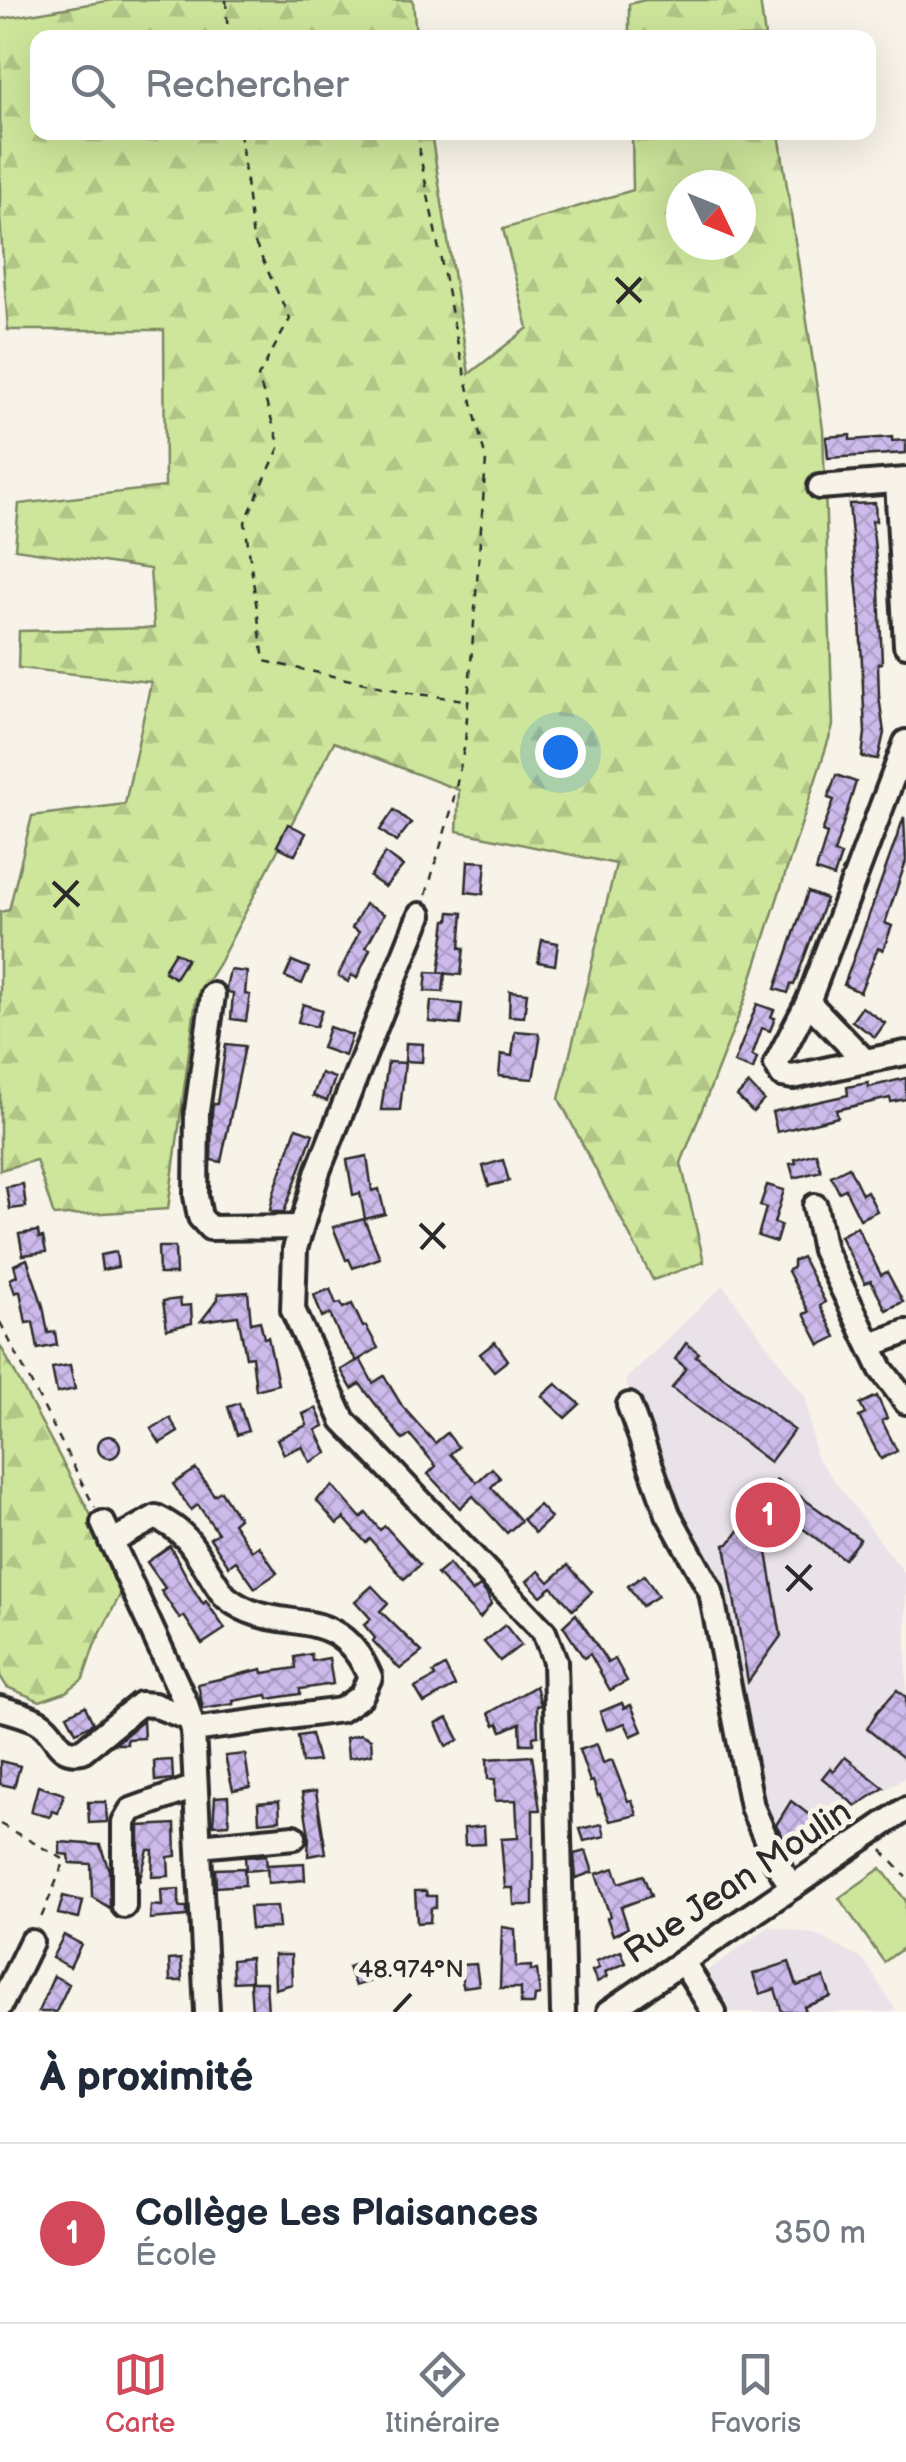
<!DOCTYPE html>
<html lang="fr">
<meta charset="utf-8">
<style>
:root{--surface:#fff;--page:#f6f6f7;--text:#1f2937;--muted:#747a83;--line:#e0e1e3;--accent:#d1495b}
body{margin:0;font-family:"Balsamiq Sans",sans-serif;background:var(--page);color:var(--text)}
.compass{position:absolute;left:666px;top:170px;width:90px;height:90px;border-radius:50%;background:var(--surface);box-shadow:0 10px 40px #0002;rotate:133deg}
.you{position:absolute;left:560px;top:752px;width:35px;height:35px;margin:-25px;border:8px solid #fff;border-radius:50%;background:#1a73e8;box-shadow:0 0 0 15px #1a73e833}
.badge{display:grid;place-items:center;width:65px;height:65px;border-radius:50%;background:var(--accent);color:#fff;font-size:32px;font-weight:700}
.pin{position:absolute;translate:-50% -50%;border:5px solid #fff;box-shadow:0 2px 10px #0006}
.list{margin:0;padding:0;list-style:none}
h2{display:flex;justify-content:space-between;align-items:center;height:130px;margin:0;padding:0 40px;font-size:42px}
h2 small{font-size:32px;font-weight:400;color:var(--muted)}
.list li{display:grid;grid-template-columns:65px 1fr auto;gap:30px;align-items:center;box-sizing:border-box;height:180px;padding:0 40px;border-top:2px solid var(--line)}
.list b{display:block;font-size:38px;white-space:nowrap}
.list p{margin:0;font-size:32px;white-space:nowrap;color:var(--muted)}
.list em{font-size:32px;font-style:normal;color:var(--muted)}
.icon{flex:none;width:55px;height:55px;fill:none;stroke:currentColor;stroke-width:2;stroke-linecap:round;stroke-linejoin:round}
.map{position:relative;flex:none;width:906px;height:2012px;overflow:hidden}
.search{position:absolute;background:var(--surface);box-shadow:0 10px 40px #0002;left:30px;right:30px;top:30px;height:110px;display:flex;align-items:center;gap:25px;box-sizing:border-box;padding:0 35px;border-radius:20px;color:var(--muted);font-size:38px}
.sheet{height:310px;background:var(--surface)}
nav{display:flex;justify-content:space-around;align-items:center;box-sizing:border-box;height:140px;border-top:2px solid var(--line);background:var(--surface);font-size:28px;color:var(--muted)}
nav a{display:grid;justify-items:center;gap:5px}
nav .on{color:var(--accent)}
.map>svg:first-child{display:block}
.built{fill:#eae2e9}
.grass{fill:#cde69b;stroke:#7c8863;stroke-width:2.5}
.forest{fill:url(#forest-firs);stroke:#7c8863;stroke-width:2.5;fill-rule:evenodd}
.building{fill:url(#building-cross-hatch);stroke:#2b2b2b;stroke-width:2.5}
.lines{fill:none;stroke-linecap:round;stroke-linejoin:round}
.minor-casing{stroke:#2b2b2b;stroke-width:30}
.path{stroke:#2b2b2b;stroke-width:2.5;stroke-dasharray:8 8;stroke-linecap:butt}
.minor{stroke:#f7f3e8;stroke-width:22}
.ticks{fill:none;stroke:#2b2b2b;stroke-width:4}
.labels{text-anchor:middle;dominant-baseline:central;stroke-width:10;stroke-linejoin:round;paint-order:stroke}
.street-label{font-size:35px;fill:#2b2b2b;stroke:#f7f3e8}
.ticks-label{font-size:25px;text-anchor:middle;fill:#2b2b2b;stroke:#f7f3e8;stroke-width:10;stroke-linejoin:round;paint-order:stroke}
</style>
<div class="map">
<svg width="906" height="2012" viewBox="0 0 906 2012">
<defs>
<pattern id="forest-firs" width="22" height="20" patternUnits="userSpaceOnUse" patternTransform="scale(2.5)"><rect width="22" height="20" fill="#cde69b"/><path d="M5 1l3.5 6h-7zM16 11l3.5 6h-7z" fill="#b0c586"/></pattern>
<pattern id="building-cross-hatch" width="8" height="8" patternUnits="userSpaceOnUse" patternTransform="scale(2.5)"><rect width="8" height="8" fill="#ccbaeb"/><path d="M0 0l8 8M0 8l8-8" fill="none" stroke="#afa0ca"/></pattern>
</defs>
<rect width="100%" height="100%" fill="#f7f3e8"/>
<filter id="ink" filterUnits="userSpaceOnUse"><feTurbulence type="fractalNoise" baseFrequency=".01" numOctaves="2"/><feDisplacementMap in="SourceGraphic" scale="20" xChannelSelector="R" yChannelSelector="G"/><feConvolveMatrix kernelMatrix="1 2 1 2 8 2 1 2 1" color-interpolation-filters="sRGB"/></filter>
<g filter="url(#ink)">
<g class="built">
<path d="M723 1285 806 1398 815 1455 906 1575V1777L770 1859 709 1601 625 1380Z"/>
<path d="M770 1926 817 1935 864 1960 895 2009 891 2012H726L703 1974Z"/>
</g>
<path class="grass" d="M881 1868 906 1901V1946L884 1962 839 1898Z"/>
<g class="forest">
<path d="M113 0H413L416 37 38 38V132L431 133 469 374 528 328 503 229 633 190 632 133H779L823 429 833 726 744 1002 681 1163 704 1262 653 1280 559 1099 616 864 457 831 459 790 334 742 219 963 196 1000 168 1209 54 1216 36 1160 0 1170V912L9 910 32 816 125 804 151 682 18 668 19 631 154 628 150 569 15 549 19 504 165 487 164 330H8L0 218V19ZM681 185H741V245H681Z"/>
<path d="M645 0H760L765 37H629V4Z"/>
<path d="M0 1345 94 1521 121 1593 94 1646 83 1679 66 1692 40 1701 7 1687 0 1676Z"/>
</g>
<g class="building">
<path d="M850 435V440L892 437V441L906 440V453L828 458 826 437Z"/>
<path d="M875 503 876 521H872L879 589 882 663 878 664 879 696 884 733 878 759 862 757 865 733 860 619 849 504Z"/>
<path d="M836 775 856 782 834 853 841 855 834 877 816 871 827 834 822 832 834 800 828 798Z"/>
<path d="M394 810 411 823 396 842 380 830Z"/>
<path d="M904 817 906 861 885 923 892 926 883 950 878 948 860 992 844 985Z"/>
<path d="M288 824 306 833 295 855 277 846Z"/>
<path d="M385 853 403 866 385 887 370 877Z"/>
<path d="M468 861 486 862 483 894 466 892Z"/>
<path d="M808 892 826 899 794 985 791 984 788 993 775 989Z"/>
<path d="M365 904 384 914 366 947 370 949 357 978 351 975 348 982 338 976 359 932 352 928Z"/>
<path d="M450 912 463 913 460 948H464L461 975 439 973 446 920H449Z"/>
<path d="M542 940 558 943 555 965 538 962Z"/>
<path d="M175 952 187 959 175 978 165 972V968Z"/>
<path d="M292 961 309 968 302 984 285 977Z"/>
<path d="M230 970 247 972 245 994 250 995 246 1021 231 1019 233 993 227 992 226 988Z"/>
<path d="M427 972 445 973 443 992 425 991Z"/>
<path d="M510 991 527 993 524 1017 509 1016Z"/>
<path d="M431 1001 462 1004 460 1025 429 1022Z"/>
<path d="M303 1004 322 1010 316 1027 298 1022Z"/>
<path d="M757 1004 774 1010 771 1017 775 1018 770 1031 762 1028 752 1056 757 1058 753 1070 734 1063Z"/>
<path d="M862 1007 885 1023 875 1037 852 1021Z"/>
<path d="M329 1027 352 1035 345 1056 322 1048Z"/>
<path d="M515 1031 538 1033 540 1040 533 1079 499 1076 501 1054 512 1056Z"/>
<path d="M406 1043 423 1044 422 1062 405 1061Z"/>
<path d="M226 1044 245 1046 221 1162 211 1160 212 1112 213 1104H217Z"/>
<path d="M388 1062 405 1063 400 1110H381Z"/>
<path d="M321 1073 335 1078 327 1101 313 1096Z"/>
<path d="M906 1078V1099L891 1102 890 1098 836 1110 838 1117 777 1132 772 1112 848 1095 847 1087 868 1083 869 1087Z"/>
<path d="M749 1084 764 1100 753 1112 737 1096Z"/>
<path d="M296 1128 313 1134 284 1212H274L270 1210 274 1192Z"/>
<path d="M816 1153 821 1171 794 1178 790 1164 796 1163 795 1159Z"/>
<path d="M367 1156 372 1191 379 1189 385 1214 365 1219 360 1193 353 1195 347 1160Z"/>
<path d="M503 1160 509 1181 489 1186 483 1166Z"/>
<path d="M849 1167 862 1194 867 1191 877 1211 860 1219 845 1189 839 1192 831 1176Z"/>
<path d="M23 1184 26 1207 10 1209 6 1187Z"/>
<path d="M767 1185 784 1190 774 1223 781 1225 776 1242 758 1236 766 1208 760 1206Z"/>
<path d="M364 1219 380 1258 353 1268 349 1259 346 1260 333 1227Z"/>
<path d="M857 1227 881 1275 887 1272 903 1302 886 1310 871 1281 865 1283 840 1236Z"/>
<path d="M38 1231 39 1238 43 1237 46 1252 23 1255 19 1234Z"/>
<path d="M158 1247H175L176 1274H159Z"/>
<path d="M116 1252 118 1267 102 1270 100 1255Z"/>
<path d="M802 1257 825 1302 820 1306 836 1337 820 1345 804 1314 809 1312 788 1271 793 1267V1261Z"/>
<path d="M27 1259 43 1306 48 1333 55 1332 57 1345 38 1349 33 1322 26 1323 20 1291 15 1293 10 1279 17 1276 14 1265Z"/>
<path d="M330 1289 336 1304 341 1303 343 1308 352 1304 363 1327 366 1326 378 1348 360 1359 373 1383 384 1376 402 1406 435 1443 447 1433 458 1447 450 1454 477 1482 492 1468 500 1478 491 1487 521 1521 507 1533 473 1496 460 1508 428 1474 436 1466 410 1435 403 1440 360 1384 352 1389 341 1370 360 1359 357 1361 341 1339 330 1314 322 1317 314 1295Z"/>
<path d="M248 1292 251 1323 260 1321 264 1338 268 1337 278 1384 256 1390 252 1356 246 1357 238 1316 201 1321 218 1299V1294Z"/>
<path d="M180 1299 181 1306 191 1305 192 1323 167 1329 163 1301Z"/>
<path d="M495 1342 508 1360 494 1371 480 1354Z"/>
<path d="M686 1343 699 1353 696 1356 794 1430 770 1462 672 1388 686 1368 675 1359Z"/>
<path d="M70 1365 75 1389 57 1393 52 1368Z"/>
<path d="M556 1384 580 1404 565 1418 542 1396Z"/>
<path d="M877 1396 887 1418 882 1421 897 1451 881 1459 859 1417 865 1414 860 1404Z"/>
<path d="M239 1403 248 1431 237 1435 228 1407Z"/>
<path d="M316 1408 324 1426 316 1430 327 1453 310 1462 302 1446 284 1454 277 1439 307 1425 303 1414Z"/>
<path d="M170 1418 178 1432 160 1443 151 1429Z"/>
<circle cx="109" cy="1447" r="11"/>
<path d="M196 1469 214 1495 221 1491 230 1505 239 1518 233 1523 252 1551 259 1546 277 1573 255 1588 236 1561 229 1566 210 1538 218 1533 198 1505 191 1510 173 1484Z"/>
<path d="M777 1480 860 1539 844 1559 763 1499Z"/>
<path d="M333 1486 361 1518 366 1513 380 1530 385 1526 420 1565 404 1579 370 1539 366 1543 344 1518 337 1524 316 1500Z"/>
<path d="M759 1504 781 1636 748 1682 725 1545 729 1544Z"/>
<path d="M539 1505 551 1518 535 1533 523 1519Z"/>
<path d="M170 1546 194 1590 203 1604 206 1601 225 1629 202 1644 184 1616 180 1619 161 1591 165 1588 147 1562Z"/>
<path d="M449 1564 472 1592 480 1586 487 1594 491 1604 480 1618 437 1574Z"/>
<path d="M568 1565 592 1592 573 1610 552 1587 541 1596 527 1581 539 1571 549 1582Z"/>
<path d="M644 1575 658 1596 642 1606 628 1586Z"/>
<path d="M372 1586 388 1603 380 1611 422 1652 400 1669 373 1641 375 1638 364 1625 371 1619 355 1601Z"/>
<path d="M576 1614 608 1663 615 1659 627 1681 610 1690 590 1654 584 1658 563 1626Z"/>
<path d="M505 1625 521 1645 500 1661 484 1642Z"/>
<path d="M311 1654 312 1661 329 1658 333 1684 300 1689V1694L268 1699 267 1695 233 1701 234 1704 203 1709 198 1684 262 1669 263 1673 296 1668 295 1657Z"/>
<path d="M445 1666 455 1686 424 1703 415 1688 435 1677 433 1673Z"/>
<path d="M536 1686 541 1705 537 1706 538 1736 533 1737V1744H521L520 1723 502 1731 498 1723 495 1725 489 1713Z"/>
<path d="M897 1690 906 1697V1760L867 1729 877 1712Z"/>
<path d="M622 1703 624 1708 631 1705 642 1731 631 1736 625 1723 607 1730 600 1712Z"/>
<path d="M85 1706 93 1723 76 1732 67 1715Z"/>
<path d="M448 1718 459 1740 446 1746 436 1723Z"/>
<path d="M143 1721 144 1738 127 1739V1744H115Z"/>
<path d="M311 1734 318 1761 302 1763 298 1736Z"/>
<path d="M360 1734 371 1739 372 1754 348 1758 346 1738Z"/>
<path d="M597 1744 603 1763 612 1760 628 1801 632 1800 637 1815 610 1821 600 1795 598 1796 593 1781 590 1782 579 1750Z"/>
<path d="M245 1754 250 1787 233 1790 225 1756Z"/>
<path d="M532 1756 540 1810H533V1905H514L513 1888H505L501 1839 518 1838 516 1800 495 1801V1779H488L487 1759Z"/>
<path d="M845 1757 884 1788 856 1806 822 1778 830 1768 834 1771Z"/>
<path d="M172 1760 173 1779 155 1781 154 1761Z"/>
<path d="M0 1761 20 1766 14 1787 0 1784Z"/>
<path d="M38 1786 64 1794 58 1813 52 1811 50 1817 31 1812Z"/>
<path d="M316 1791 326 1853 308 1856 309 1835 302 1793Z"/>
<path d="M228 1796 229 1824 213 1825 215 1797Z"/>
<path d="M279 1801 280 1820 259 1822 258 1803Z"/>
<path d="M791 1801 824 1826 791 1849 776 1825Z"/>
<path d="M88 1802H106L107 1822 89 1823Z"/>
<path d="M175 1824 176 1856 168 1857 169 1876 152 1877 153 1850H148L139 1882V1826Z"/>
<path d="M602 1824 605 1836 584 1841 580 1829Z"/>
<path d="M484 1826 485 1844 465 1845 464 1828Z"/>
<path d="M60 1842 100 1845 109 1870 110 1908 92 1897 91 1864 70 1863 69 1855 60 1854Z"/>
<path d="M586 1851 593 1872 576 1878 574 1854Z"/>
<path d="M266 1855 267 1869 246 1871 245 1857Z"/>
<path d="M304 1863 305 1880 268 1883 267 1865Z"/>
<path d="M244 1868 245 1885 216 1887 215 1869Z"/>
<path d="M614 1868 619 1883 643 1875 651 1896 621 1907 628 1928 613 1935 607 1918 610 1916 596 1874Z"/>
<path d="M179 1889V1907H187V1916L150 1919 151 1905 162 1906 161 1890Z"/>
<path d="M415 1891H426L427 1896H436V1908H431L430 1922 417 1923Z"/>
<path d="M63 1896 83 1901 79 1918 58 1914Z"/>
<path d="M277 1906 279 1928 251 1929 249 1907Z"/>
<path d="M502 1927 515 1929 516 1967 531 1966V1971L537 1970 540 1995 535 1996 534 2004H521V1988H500Z"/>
<path d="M64 1935 81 1944 70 1967 52 1958Z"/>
<path d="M621 1951 626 1963 605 1972 607 1977 597 1982 592 1971 599 1968 596 1961Z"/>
<path d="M274 1955H291L292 1984 275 1989Z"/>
<path d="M250 1958 251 1981 233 1982 232 1960Z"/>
<path d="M181 1959 182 1981H170L169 1960Z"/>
<path d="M365 1961 371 1981 355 1986 348 1967Z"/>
<path d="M789 1962 797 1986 824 1977 831 1997 804 2007 806 2012H782L775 1989 760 1994 753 1974Z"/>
<path d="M476 1964 479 1985 463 1987 460 1965Z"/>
<path d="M54 1976 69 1984 56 2012H38Z"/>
<path d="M250 1982H266L268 2012H252Z"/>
</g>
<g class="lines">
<g class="minor-casing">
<g id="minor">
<path d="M897 481 906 645"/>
<path d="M820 487 906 480"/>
<path d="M906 742 808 1002 865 1061 906 1053"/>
<path d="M420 915 318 1171 295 1249 293 1310 343 1420 544 1632 555 1661 563 2012"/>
<path d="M213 995 197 1111 196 1196 200 1217 210 1228 301 1227"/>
<path d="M808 1002 776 1064 782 1075 793 1077 865 1061"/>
<path d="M815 1206 824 1250 881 1369 906 1402"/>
<path d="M871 1345 906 1332"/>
<path d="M629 1405 668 1514 711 1592 752 1807 776 1862 792 1887"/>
<path d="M103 1523 186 1704 193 1730 207 2012"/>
<path d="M111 1542 156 1517C189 1533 194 1549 213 1579 217 1585 221 1593 227 1598 278 1639 336 1597 370 1677L361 1696 341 1710 193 1730"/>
<path d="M0 1708C12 1712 28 1715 39 1722 58 1733 55 1756 82 1751L140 1704 154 1705 190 1719"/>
<path d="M199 1846 294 1837"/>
<path d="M124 1906V1822L131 1810 195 1787"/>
<path d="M683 1962 714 2012"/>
<path d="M0 2006 31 1942"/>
<path d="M609 2012 906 1809"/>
</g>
</g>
<g class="path">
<path d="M226 0 228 38"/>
<path d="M412 33V38"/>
<path d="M240 132 253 239 290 319 258 377 280 446 245 522 264 661 410 693 466 700"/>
<path d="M419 132 420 155 458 345 486 460 465 744 451 811 426 895"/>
<path d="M0 1322 95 1508"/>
<path d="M0 1824 65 1860 39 1923"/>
<path d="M882 1850 906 1877"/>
</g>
<use href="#minor" class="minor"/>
</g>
</g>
<path class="ticks" d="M616 278 641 302M617 303 641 278M53 882 79 906M54 907 78 881M420 1224 445 1248M421 1249 444 1223M786 1566 812 1590M787 1591 811 1565M394 2012 411 1994"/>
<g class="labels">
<g class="street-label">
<text transform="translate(738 1882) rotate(-34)">Rue Jean Moulin</text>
</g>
</g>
<g class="ticks-label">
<text x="411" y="1977">48.974°N</text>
</g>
</svg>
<svg class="compass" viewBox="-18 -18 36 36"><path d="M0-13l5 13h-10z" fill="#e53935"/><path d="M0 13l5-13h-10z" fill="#747a83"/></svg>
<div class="you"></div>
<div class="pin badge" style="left:768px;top:1515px">1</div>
<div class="search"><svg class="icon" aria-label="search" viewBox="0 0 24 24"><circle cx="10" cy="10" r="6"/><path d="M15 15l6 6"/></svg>Rechercher</div>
</div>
<section class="sheet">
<h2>À proximité<small></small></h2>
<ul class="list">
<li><span class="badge">1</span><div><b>Collège Les Plaisances</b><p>École</p></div><em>350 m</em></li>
</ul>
</section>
<nav>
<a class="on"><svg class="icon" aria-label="map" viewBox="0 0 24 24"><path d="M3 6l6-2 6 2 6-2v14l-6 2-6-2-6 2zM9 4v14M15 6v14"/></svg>Carte</a>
<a><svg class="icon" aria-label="directions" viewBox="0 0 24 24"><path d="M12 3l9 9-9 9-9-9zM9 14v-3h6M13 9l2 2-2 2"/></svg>Itinéraire</a>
<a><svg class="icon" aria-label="saved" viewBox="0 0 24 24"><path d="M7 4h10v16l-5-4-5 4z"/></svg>Favoris</a>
</nav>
